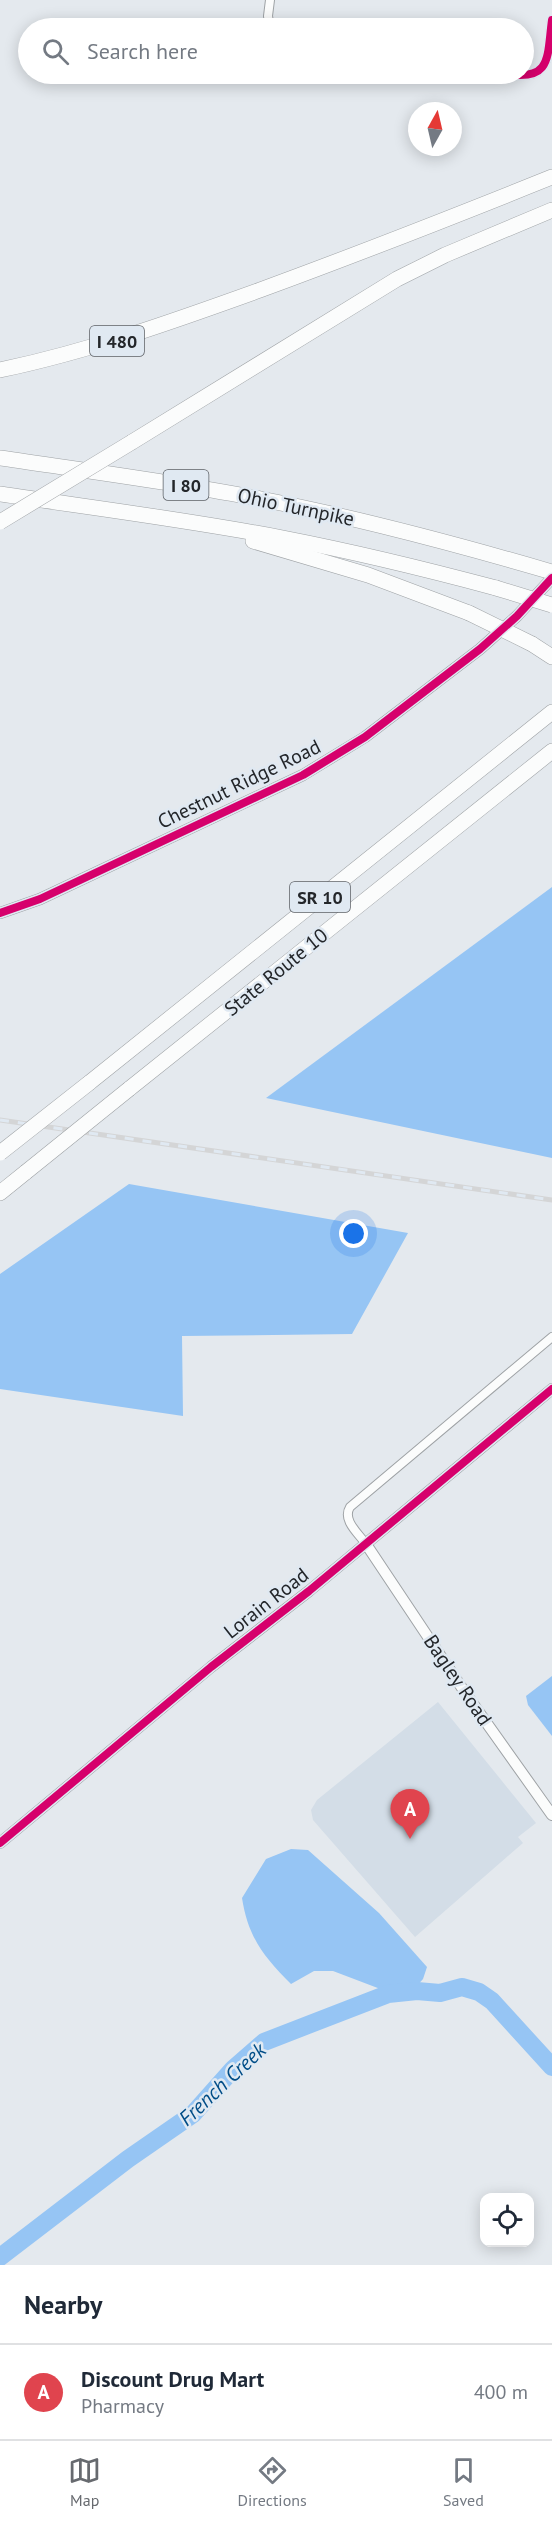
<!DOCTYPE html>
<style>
:root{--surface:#fff;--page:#f6f6f7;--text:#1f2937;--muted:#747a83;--line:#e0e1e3;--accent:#676a6f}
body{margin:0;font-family:"PT Sans",sans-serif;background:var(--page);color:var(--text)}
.controls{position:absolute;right:18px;bottom:18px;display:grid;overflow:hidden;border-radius:12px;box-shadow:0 3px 15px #0003}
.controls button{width:54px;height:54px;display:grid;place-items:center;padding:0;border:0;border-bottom:2px solid var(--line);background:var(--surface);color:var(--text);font:30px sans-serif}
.compass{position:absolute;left:408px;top:102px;width:54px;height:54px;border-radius:50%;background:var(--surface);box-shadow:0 3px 15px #0003;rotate:8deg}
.you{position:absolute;left:354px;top:1234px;width:21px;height:21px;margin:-15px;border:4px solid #fff;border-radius:50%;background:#1a73e8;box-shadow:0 0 0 9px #1a73e833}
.badge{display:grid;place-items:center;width:39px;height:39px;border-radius:50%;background:var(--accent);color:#fff;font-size:20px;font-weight:700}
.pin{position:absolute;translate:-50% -50px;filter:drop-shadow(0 2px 3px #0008)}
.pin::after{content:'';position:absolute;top:32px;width:21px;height:18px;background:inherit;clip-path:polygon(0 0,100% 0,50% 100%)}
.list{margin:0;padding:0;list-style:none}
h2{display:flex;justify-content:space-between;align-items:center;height:78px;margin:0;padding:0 24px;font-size:26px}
h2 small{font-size:20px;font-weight:400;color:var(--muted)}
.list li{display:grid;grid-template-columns:39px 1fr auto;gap:18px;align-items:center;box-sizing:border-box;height:96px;padding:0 24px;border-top:2px solid var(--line)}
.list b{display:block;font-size:22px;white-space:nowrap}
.list p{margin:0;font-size:20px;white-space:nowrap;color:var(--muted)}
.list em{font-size:20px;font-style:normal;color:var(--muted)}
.icon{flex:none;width:33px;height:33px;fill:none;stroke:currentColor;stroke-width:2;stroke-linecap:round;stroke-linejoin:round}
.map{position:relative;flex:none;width:552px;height:2265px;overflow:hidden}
.search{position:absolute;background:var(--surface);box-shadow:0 3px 15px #0003;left:18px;right:18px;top:18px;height:66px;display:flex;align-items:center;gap:15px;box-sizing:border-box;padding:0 21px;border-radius:33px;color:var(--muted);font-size:22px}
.sheet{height:174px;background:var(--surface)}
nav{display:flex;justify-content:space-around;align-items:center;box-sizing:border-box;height:84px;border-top:2px solid var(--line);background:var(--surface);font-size:16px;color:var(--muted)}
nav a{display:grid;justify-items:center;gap:3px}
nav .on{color:var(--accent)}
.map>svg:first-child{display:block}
.built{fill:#d3dde7}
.water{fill:#96c5f4}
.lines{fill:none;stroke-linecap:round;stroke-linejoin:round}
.river{stroke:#96c5f4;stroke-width:18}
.minor-casing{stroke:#9ea2a5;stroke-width:10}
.tertiary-casing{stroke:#9ea2a5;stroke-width:12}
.motorway-casing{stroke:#9ea2a5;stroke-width:16}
.minor{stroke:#fbfcfc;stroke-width:8}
.tertiary{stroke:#fbfcfc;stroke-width:10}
.motorway{stroke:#fbfcfc;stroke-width:15}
.rail-casing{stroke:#d4d5d6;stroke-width:5}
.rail{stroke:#e0e9f2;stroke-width:3;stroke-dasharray:9;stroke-linecap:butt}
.motorway-bridge-casing{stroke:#9ea2a5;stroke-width:16;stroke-linecap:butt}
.motorway-bridge{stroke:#fbfcfc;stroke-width:15}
.cycleway-casing{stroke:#e0e9f2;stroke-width:11}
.cycleway{stroke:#d6006c;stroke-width:8}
.labels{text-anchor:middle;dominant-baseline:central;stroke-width:5;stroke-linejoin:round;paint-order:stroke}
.shield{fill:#e0e9f2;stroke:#5c6066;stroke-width:1.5}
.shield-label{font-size:18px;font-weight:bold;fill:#23262a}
.street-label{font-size:20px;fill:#23262a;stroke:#e0e9f2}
.water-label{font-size:21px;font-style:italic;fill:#004d87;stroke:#e0e9f2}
</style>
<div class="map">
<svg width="552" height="2265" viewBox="0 0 552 2265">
<rect width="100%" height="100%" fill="#e4e9ee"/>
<path class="built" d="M438 1702 536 1823 518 1837 523 1843 415 1937 313 1820 311 1810 317 1800Z"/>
<g class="water">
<path d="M552 887V1158L266 1098Z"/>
<path d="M129 1184 408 1233 352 1334 182 1336 183 1416 0 1389V1274Z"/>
<path d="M552 1676V1736L528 1705 526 1696Z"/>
<path d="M291 1849 308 1850 379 1913 427 1967 423 1979 415 1988 383 1990 333 1971H314L291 1984C264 1957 248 1937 242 1898L266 1859Z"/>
</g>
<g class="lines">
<path class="river" d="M0 2257 128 2159 193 2114 233 2069 264 2042 388 1994 417 1991 440 1993 462 1987 479 1992 492 2001 552 2067"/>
<g class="minor-casing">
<g id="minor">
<path d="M270 28 268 16 270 0"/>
<path d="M507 74C552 81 547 57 552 20"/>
<path d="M366 1544C358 1533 342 1520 350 1507L552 1337"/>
</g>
</g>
<g class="tertiary-casing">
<g id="tertiary">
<path d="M0 913 40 899 303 775 365 737 480 649 517 616 552 578"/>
<path d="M366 1544 466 1694 552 1815"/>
<path d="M0 1843 211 1667 309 1591 552 1389"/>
</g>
</g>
<g class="motorway-casing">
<g id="motorway">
<path d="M0 370C90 351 174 321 260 290 358 254 455 216 552 177"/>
<path d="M132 442 397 279 445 255 552 210"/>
<path d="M0 458C87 471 174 482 261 499 359 518 456 544 552 572"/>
<path d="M0 494C94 508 189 520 283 538 355 552 425 569 496 588"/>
<path d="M253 541 368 575 469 613"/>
<path d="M532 644 552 657"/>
<path d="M89 1083 552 712"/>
<path d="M129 1089 552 751"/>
<path d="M0 1193 26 1172"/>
</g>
</g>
<use href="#minor" class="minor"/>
<use href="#tertiary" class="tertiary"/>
<use href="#motorway" class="motorway"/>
<g class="rail-casing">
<path id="rail" d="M0 1120 552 1200"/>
</g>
<use href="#rail" class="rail"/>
<g class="motorway-bridge-casing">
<g id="motorway-bridge">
<path d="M0 522 132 442"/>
<path d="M496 588 552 605"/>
<path d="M469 613 532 644"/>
<path d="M0 1153 89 1083"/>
<path d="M26 1172 129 1089"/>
</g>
</g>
<use href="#motorway-bridge" class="motorway-bridge"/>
<g class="cycleway-casing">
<g id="cycleway">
<path d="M507 74C552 81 547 57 552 20"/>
<path d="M0 913 40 899 303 775 365 737 480 649 517 616 552 578"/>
<path d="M0 1843 211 1667 309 1591 552 1389"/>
</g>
</g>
<use href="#cycleway" class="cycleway"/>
</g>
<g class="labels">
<g class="shield">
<rect x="90" y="326" width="54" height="30" rx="4.5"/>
<rect x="163.5" y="470" width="45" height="30" rx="4.5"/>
<rect x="290" y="882" width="60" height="30" rx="4.5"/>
</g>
<g class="shield-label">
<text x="117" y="341">I 480</text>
<text x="186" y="485">I 80</text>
<text x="320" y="897">SR 10</text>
</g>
<g class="street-label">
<text transform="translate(296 507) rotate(12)">Ohio Turnpike</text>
<text transform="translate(239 784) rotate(-26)">Chestnut Ridge Road</text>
<text transform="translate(276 972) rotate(-39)">State Route 10</text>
<text transform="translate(266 1603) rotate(-38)">Lorain Road</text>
<text transform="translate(458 1680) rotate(56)">Bagley Road</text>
</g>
<g class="water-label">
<text transform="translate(222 2084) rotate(-43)">French Creek</text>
</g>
</g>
</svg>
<div class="controls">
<button><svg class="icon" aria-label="locate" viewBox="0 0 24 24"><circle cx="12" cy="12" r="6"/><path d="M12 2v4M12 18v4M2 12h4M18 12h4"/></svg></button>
</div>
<svg class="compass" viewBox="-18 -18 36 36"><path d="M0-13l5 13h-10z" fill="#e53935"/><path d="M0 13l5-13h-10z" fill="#747a83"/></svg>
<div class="you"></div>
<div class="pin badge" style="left:410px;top:1839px;background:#e0444e">A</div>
<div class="search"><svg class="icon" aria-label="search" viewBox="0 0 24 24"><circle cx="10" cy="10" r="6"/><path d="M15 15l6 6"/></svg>Search here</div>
</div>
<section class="sheet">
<h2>Nearby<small></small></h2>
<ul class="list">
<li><span class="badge" style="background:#e0444e">A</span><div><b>Discount Drug Mart</b><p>Pharmacy</p></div><em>400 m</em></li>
</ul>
</section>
<nav>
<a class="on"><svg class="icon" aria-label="map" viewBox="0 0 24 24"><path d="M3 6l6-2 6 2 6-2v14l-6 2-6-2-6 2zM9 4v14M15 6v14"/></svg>Map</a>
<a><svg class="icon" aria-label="directions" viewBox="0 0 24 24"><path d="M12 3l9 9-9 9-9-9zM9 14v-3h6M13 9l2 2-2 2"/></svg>Directions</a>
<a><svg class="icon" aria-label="saved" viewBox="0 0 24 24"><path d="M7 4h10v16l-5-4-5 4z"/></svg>Saved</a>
</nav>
